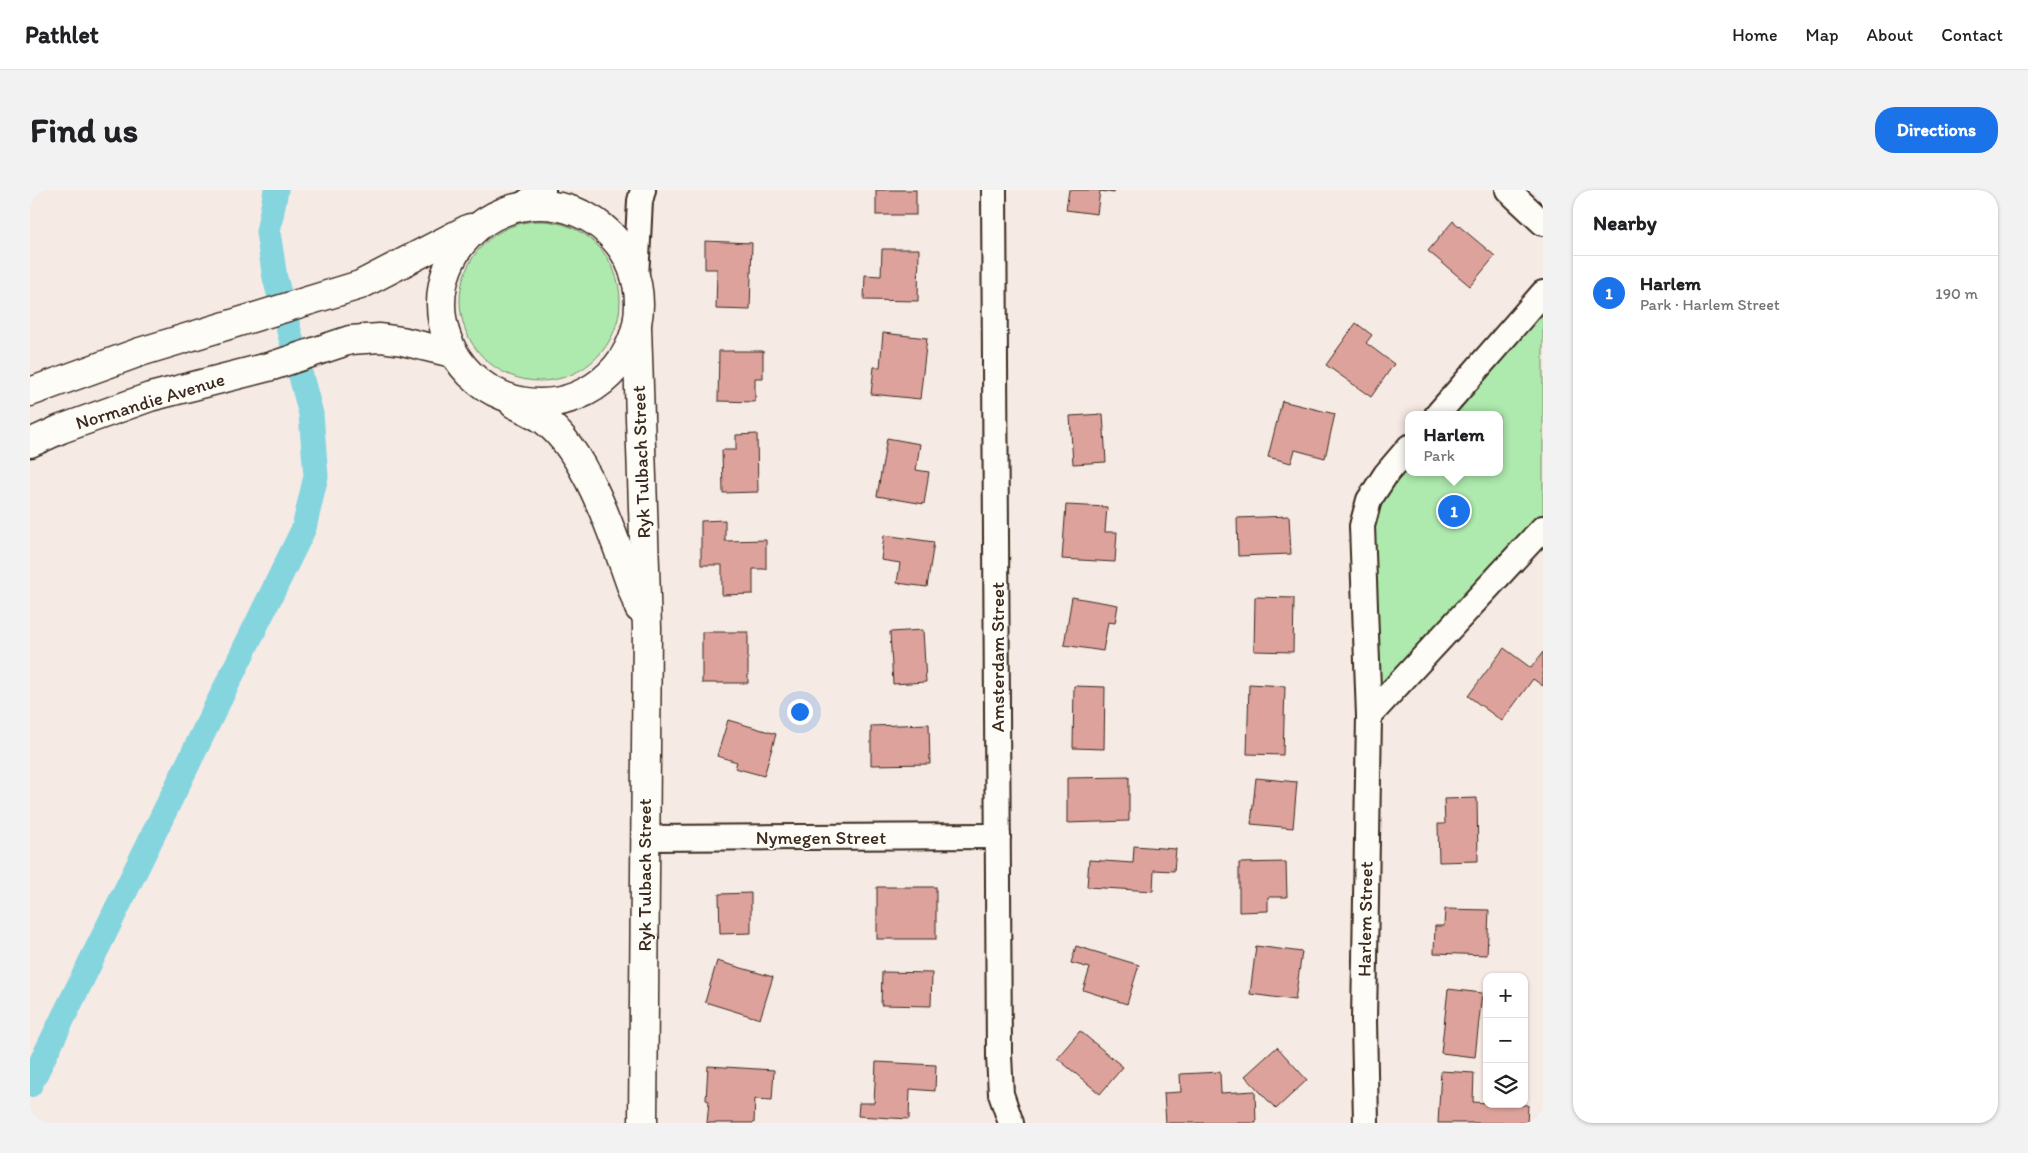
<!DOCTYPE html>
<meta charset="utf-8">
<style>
:root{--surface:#fff;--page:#f2f2f2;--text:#202124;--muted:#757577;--line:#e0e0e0;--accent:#1a73e8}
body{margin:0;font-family:Itim,sans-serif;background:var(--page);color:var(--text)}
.controls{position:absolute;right:15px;bottom:15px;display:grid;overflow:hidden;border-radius:10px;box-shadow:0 1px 4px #0004}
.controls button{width:45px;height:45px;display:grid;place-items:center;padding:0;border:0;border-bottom:1px solid var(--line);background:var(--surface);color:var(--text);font:25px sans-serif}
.you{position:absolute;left:769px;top:521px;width:18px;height:18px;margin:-12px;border:4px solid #fff;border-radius:50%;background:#1a73e8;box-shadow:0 0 0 8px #1a73e833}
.badge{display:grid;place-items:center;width:32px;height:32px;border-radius:50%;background:var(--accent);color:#fff;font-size:16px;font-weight:700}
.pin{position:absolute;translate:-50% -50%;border:2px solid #fff;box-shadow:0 1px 5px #0006}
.popup{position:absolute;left:1375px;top:221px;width:98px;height:65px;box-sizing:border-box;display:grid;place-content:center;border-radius:10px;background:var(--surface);filter:drop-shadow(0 1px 4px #0005);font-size:16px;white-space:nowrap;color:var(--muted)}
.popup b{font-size:19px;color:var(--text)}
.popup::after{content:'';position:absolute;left:50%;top:100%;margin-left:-10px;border:10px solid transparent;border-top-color:var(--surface)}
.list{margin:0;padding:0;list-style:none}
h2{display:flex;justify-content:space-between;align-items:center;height:65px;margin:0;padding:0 20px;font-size:21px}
h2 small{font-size:16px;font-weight:400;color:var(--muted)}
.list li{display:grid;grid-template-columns:32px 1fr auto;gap:15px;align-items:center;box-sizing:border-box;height:75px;padding:0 20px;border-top:1px solid var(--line)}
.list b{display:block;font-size:19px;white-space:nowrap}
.list p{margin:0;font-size:16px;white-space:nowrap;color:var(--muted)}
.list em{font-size:16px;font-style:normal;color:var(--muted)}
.icon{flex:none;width:28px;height:28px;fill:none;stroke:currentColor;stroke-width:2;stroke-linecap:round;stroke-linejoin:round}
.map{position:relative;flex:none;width:1513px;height:933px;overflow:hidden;border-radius:20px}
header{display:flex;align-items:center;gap:30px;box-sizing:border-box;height:70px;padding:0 25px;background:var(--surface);border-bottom:1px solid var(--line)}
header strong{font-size:24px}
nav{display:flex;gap:28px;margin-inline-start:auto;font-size:18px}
.intro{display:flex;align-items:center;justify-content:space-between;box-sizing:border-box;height:120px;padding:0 30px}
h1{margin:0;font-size:35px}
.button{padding:12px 22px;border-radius:20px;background:var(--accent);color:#fff;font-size:18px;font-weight:700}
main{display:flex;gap:30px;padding:0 30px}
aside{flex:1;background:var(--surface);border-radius:20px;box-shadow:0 1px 4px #0004}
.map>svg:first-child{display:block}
.green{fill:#aee9ae;stroke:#748a66}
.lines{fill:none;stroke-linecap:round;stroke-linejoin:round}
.canal{stroke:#85d5df;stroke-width:25}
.building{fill:#dca29b;stroke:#3b2a1e}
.minor-casing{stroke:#3b2a1e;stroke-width:28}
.tertiary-casing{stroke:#3b2a1e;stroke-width:31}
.minor{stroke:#fdfcf7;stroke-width:24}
.tertiary{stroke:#fdfcf7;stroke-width:28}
.labels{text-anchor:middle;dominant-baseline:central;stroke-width:4;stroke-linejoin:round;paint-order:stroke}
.street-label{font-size:19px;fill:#3b2a1e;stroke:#fdfcf7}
</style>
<header>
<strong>Pathlet</strong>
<nav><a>Home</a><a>Map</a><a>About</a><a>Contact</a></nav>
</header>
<div class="intro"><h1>Find us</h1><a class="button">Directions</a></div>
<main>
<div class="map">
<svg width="1513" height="933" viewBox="0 0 1513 933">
<rect width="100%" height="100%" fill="#f6eae5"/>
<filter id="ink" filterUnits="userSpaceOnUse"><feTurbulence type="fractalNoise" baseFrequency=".02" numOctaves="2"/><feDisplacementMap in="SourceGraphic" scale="10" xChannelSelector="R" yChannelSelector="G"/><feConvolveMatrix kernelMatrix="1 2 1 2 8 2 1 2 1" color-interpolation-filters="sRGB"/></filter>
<g filter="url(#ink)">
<g class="green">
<circle cx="510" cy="111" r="80"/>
<path d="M1513 106V337L1332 535 1340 308 1379 259V282H1469V225H1409Z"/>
</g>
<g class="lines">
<path class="canal" d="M0 895 274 338 286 286 281 224 245 88 238 42 246 0"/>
</g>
<g class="building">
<rect x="846" y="0" width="40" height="25"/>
<path d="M1039 0H1085L1084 3 1070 1 1067 24 1036 20Z"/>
<path d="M1423 31 1465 66 1440 96 1398 61Z"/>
<path d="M675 51 722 53 720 120 686 119 687 79H675Z"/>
<path d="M852 59H889L888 111 834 110 835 85 851 86Z"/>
<path d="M1326 133 1342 145 1336 153 1364 174 1341 207 1296 175Z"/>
<path d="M853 143 897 148 890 209 841 204 844 177H850Z"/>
<path d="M689 161H733V188H725V212L688 211Z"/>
<path d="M1252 211 1305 224 1295 268 1265 260 1261 273 1238 267Z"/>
<path d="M1073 224 1076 272 1043 274 1040 226Z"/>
<path d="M727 244 728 302 693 303 692 260H706V245Z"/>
<path d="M857 248 890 254 886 280 899 282 894 314 847 306Z"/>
<path d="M1036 315 1077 317 1075 342H1087L1085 372 1032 369Z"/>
<path d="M1259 326 1261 364 1208 366 1207 328Z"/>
<path d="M695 330V351L736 350V379H723V404L692 405V375H671V331Z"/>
<path d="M854 345 904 352 897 397 867 393 870 373 851 370Z"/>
<path d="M1042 407 1088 415 1085 433 1078 432 1073 461 1034 455Z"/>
<path d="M1225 407 1264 408 1263 462 1224 461Z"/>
<path d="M893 440 896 492 863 494 860 442Z"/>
<rect x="672" y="442" width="46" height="51"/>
<path d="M1474 458 1501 478 1513 462V496L1503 489 1472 531 1438 506Z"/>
<path d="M1219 494 1255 496 1253 565 1217 564Z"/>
<path d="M1044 496 1075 497 1074 559 1043 558Z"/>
<path d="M698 530 746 544 734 586 705 578 707 572 687 566Z"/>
<path d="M899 534 900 574 841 575V536Z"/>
<path d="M1099 587V631L1037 633V588Z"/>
<path d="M1226 588 1267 592 1263 638 1221 634Z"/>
<path d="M1447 608 1448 671 1409 672 1408 634H1415L1414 609Z"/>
<path d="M1104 656 1146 659 1144 681 1124 680 1123 701 1057 697 1059 670 1103 673Z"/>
<path d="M1256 672 1257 707H1238V721L1209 722V673Z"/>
<rect x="847" y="697" width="59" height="52"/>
<path d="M721 703V743L690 744 689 704Z"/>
<path d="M1415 719 1459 720 1457 765 1404 763 1405 736H1414Z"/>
<path d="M1046 756 1109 775 1097 814 1053 800 1060 778 1041 773Z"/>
<path d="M1226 756 1272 762 1265 810 1220 804Z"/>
<path d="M687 771 743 787 730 829 675 812Z"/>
<path d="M852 782 902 783 901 816 851 815Z"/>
<path d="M1418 799 1452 803 1445 867 1411 863Z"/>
<path d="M1050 841 1093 877 1070 904 1027 868Z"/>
<path d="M1247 857 1277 890 1246 919 1215 886Z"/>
<path d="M846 872 906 875 905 901 880 899 879 929 828 926 829 913H844Z"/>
<path d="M678 876 744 880 742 910 725 909 724 933H677L679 911 676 910Z"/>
<path d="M1411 881 1444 883 1443 912 1457 913V914L1498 915 1497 933H1408Z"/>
<path d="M1190 882 1191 903 1225 901 1226 933H1136L1134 903 1151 902 1150 884Z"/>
</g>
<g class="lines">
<g class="minor-casing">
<g id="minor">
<path d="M964 0 969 866 971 904 981 933"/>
<path d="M1478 0 1513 33"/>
<path d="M491 16 513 0"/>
<path d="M606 88 610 11 613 0"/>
<path d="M1407 225 1513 103"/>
<path d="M1339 526 1513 338"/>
<path d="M614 648 968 646"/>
<path d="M1336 933 1334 831 1339 526 1332 336 1339 310 1356 284 1379 257"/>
</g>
</g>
<g class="tertiary-casing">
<g id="tertiary">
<circle cx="510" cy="114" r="99"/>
<path d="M607 137 617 438 613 933"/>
<path d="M0 202 110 162 330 95 440 38"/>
<path d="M484 214C494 219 505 224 514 230 561 265 589 364 609 418"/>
<path d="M0 253 31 239 120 207 242 176 320 150 350 148 372 151 422 163"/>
</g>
</g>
<use href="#minor" class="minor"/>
<use href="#tertiary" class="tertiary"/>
</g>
</g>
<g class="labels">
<g class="street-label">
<text transform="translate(120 211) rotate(-17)">Normandie Avenue</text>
<text transform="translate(611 272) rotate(-92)">Ryk Tulbach Street</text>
<text transform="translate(967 467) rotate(-90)">Amsterdam Street</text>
<text x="791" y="647">Nymegen Street</text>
<text transform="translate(614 685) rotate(-90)">Ryk Tulbach Street</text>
<text transform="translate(1335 729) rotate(-89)">Harlem Street</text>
</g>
</g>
</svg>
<div class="controls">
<button>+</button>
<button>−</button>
<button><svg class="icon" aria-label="layers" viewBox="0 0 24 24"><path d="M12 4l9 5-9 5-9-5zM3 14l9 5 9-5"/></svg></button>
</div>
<div class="you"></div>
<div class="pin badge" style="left:1424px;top:321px">1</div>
<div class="popup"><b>Harlem</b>Park</div>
</div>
<aside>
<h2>Nearby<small></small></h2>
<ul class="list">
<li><span class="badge">1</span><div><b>Harlem</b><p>Park · Harlem Street</p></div><em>190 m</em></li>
</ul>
</aside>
</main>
